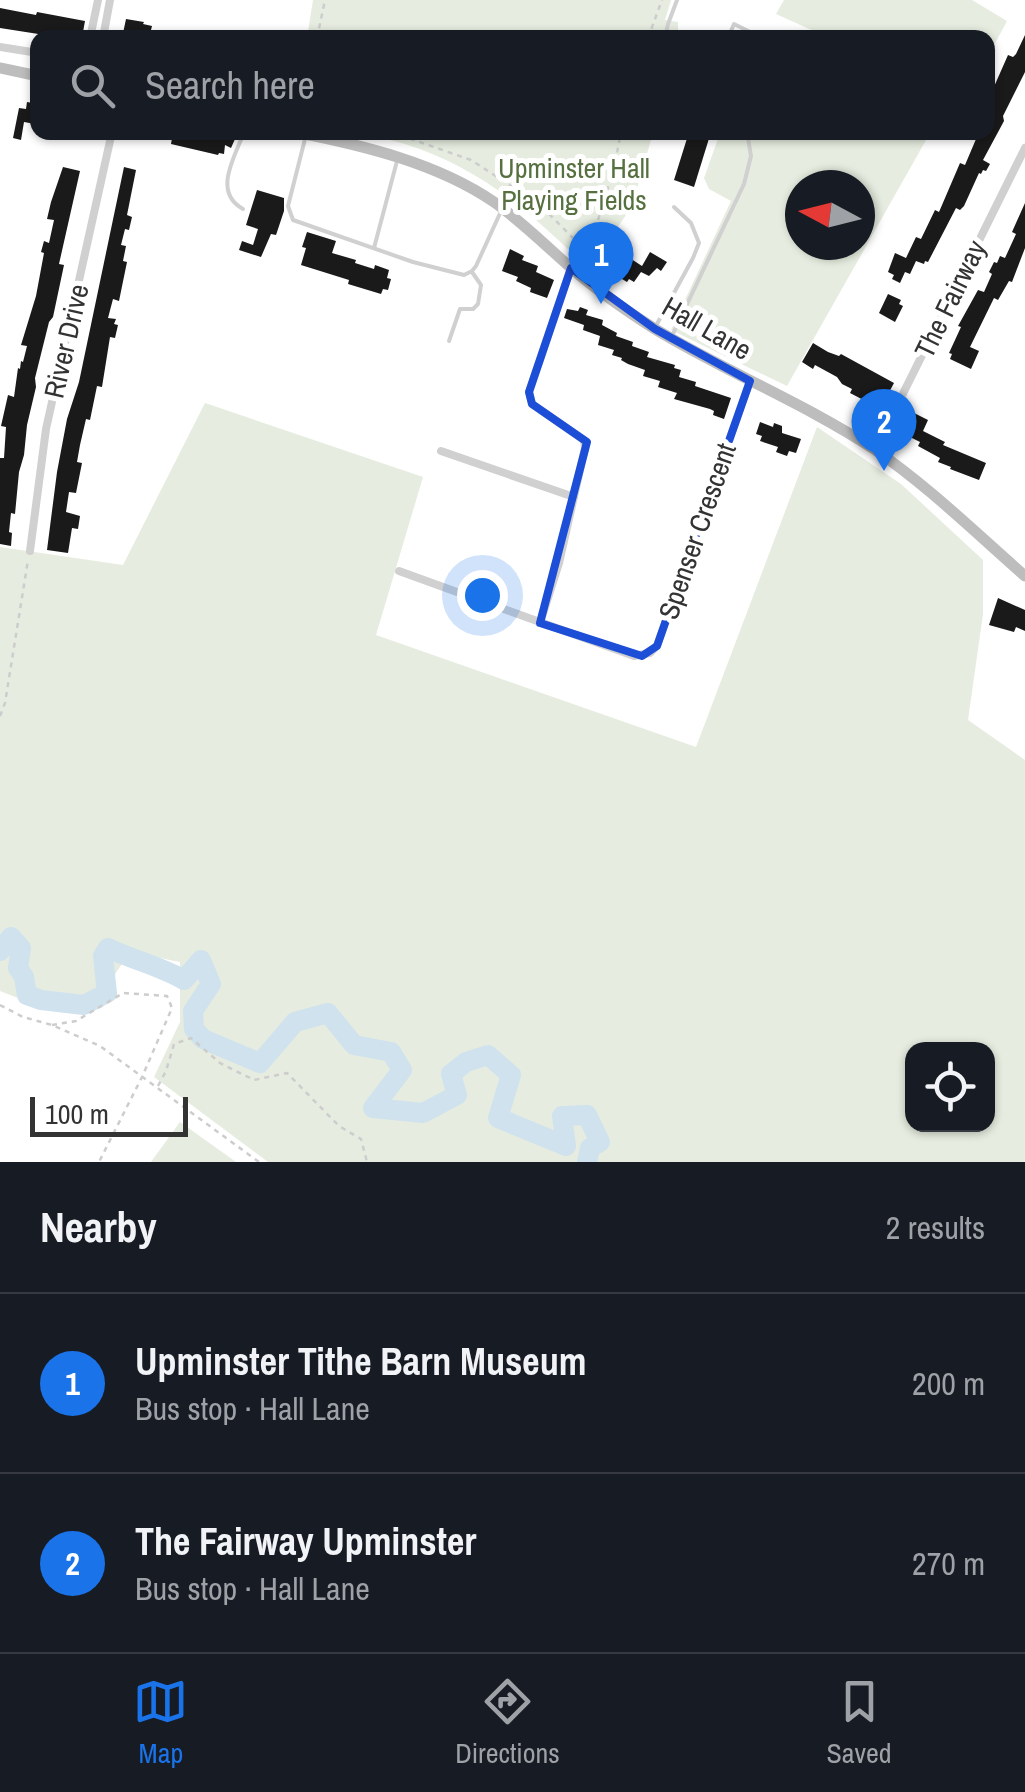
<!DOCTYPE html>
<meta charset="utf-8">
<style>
:root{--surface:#171b24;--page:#242831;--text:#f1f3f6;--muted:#9ea1a6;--line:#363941;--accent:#1a73e8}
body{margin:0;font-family:"Archivo Narrow",sans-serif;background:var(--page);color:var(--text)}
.controls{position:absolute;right:30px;bottom:30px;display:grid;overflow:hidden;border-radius:20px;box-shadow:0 2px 8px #0004}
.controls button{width:90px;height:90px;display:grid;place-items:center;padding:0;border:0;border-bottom:2px solid var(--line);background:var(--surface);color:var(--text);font:50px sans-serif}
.compass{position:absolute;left:785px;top:170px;width:90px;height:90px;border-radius:50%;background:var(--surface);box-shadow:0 2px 8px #0004;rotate:277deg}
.scale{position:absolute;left:30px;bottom:25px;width:158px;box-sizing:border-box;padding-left:10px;border:5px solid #333;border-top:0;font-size:28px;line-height:35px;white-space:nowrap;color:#333;-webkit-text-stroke:8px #fff;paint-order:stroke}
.you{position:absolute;left:482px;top:595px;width:35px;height:35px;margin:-25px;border:8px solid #fff;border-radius:50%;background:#1a73e8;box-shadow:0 0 0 15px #1a73e833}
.badge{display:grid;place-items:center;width:65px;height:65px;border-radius:50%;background:var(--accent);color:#fff;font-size:32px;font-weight:700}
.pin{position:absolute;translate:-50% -82px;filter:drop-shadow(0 2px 5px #0008)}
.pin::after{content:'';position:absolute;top:52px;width:35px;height:30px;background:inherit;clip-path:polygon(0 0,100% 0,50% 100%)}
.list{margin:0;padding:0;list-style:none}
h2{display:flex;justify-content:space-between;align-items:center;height:130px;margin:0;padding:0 40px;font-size:42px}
h2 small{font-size:32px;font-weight:400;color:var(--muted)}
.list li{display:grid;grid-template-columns:65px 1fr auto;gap:30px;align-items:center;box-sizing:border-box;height:180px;padding:0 40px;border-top:2px solid var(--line)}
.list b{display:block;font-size:38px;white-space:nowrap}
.list p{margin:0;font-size:32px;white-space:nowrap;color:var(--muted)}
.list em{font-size:32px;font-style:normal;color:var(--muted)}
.icon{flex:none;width:55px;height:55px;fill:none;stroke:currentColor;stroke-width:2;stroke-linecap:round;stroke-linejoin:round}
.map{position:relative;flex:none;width:1025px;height:1162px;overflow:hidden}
.search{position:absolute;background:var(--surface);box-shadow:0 2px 8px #0004;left:30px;right:30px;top:30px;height:110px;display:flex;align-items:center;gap:25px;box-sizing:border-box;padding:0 35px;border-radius:20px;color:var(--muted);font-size:38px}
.sheet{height:490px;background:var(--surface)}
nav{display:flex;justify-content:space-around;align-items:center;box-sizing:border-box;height:140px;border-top:2px solid var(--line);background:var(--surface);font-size:28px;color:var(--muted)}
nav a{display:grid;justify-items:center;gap:5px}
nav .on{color:var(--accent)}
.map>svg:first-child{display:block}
.green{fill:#e6ecdf;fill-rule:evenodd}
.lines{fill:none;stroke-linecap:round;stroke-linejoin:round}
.river{stroke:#cfe2ee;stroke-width:20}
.building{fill:#1a1a1a}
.path{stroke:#cdcdcd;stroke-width:2.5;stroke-dasharray:5 5;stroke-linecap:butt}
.lane{stroke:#d0d0d0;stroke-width:4}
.street{stroke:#d0d0d0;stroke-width:8}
.secondary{stroke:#bdbdbd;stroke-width:11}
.marked{fill:none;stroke:#1d4ed8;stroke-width:8;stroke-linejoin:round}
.labels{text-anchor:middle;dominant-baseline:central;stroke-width:10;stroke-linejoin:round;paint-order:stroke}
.park-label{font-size:28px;fill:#56703f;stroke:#fff}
.street-label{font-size:28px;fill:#333;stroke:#fff}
</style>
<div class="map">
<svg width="1025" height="1162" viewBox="0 0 1025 1162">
<rect width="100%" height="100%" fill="#fff"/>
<g class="green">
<path d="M313 0H671L665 20 678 22V38H307Z"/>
<path d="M784 0H972L1007 21 993 47H988V38L827 37 776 14Z"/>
<path d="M352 133H653L632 206 609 240 605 243H599L583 264C530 211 478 167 405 144 388 139 369 136 352 133Z"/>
<path d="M720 133H930L787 386 671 330 731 201 709 189 704 178ZM800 185H860V245H800Z"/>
<path d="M205 403 423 477 376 635 696 747 817 427 901 484 983 560V614L968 720 1025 760V1162H268L154 1077 180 1022V962L130 952 105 989 73 1004 36 1005 0 991V547L123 565ZM912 1050H988V1124H912Z"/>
<path d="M180 1122 236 1162H151Z"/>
</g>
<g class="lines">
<path class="river" d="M0 951 11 937 21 948 18 968 24 977 27 995 41 1000 84 1005 107 993 103 956 108 948C133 960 160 966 184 980L201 960 211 984 193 1011 194 1029 203 1039 260 1063 295 1022 328 1013 354 1045 391 1052 402 1070 373 1108 423 1113 457 1095 451 1074 466 1062 488 1055 511 1075 498 1118 566 1146 562 1116 587 1115 600 1142 590 1148 587 1162"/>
</g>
<g class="building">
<path d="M0 8 36 15 37 12 85 21 83 32 79 31 77 38H64L0 28Z"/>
<path d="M126 19 144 22 143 24 152 26 149 38H122Z"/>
<path d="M1025 35V72L1003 116 1004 121 983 160 990 164 986 171 983 170 981 174 979 173 964 206 960 210 956 208 928 262 925 261 924 264 916 261 910 274 905 272 900 283 892 279 894 275 888 272 895 253 906 258 916 237 921 239 935 210 939 212 960 163 965 165 979 132H988V114L992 99 989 98 1008 55 1013 57 1016 54Z"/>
<path d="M27 102 38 104 35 124 24 122 21 140 13 138 19 108 26 109Z"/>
<path d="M173 132H214L235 139 231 148 225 145 224 154 219 153 218 155 171 144Z"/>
<path d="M689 132H711L694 187 674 180Z"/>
<path d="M63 167 80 171 59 264 64 265 53 317 49 322 35 378 36 387 27 425 24 455 19 472 15 514 11 513 9 532 12 533 11 546 0 544V458H4L6 427 1 426 8 395 14 397 18 368 20 369 21 361 23 362 27 346 21 345 36 296 44 253 41 252 44 241 49 243 54 220 47 219 51 202Z"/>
<path d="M124 167 136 170 127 215 132 217 129 230 125 229 121 245 126 246 123 261 127 262 119 301 113 299 108 318 116 319 114 324 118 325 115 338 110 337 102 387 97 386 90 420 86 419 80 445 77 462 82 463 76 493 69 492 66 512 80 516 78 529 72 528 68 553 47 550 57 472 67 419 79 382Z"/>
<path d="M257 190 284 198V211L276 235 271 234 261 257 239 250 242 241 253 245 258 229 246 225Z"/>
<path d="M1025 203V248L1012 282 1009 281 998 300 994 298 970 347 979 351 971 369 950 359 952 354 949 353 961 327 958 326 978 290 984 292 992 274 989 272 994 262 997 263 1000 256 1005 258 1016 234 1012 232Z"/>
<path d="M307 232 336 241 332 253 356 260 355 263 374 269 375 265 389 270 387 278 391 279 388 290 383 289 381 294 348 284 349 280 301 265 306 248 302 247Z"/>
<path d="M605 242 642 266 650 252 667 262 661 271 657 268 649 276 641 272 634 282 629 279 627 282 617 276 620 272 602 258 604 255 599 252Z"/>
<path d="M510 249 524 256 522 260 538 266 536 272 554 280 547 298 530 292 531 288 516 281 518 277 502 271Z"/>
<path d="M888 294 901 300 899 304 903 306 895 322 879 313Z"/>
<path d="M580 307 588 310 586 315 603 320 602 325 617 333 616 336 633 342 632 346 649 352 647 357 675 365 674 368 681 370 679 377 696 382 695 386 731 398 724 419 713 415 714 411 710 409 674 399 677 393 658 387 660 381 643 376 645 370 628 364 621 360 622 358 612 355 614 350 598 345 600 336 583 330 584 325 564 318 567 309 578 311Z"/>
<path d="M813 343 828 352 839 356 841 354 894 383 885 400 880 397 875 406 850 393 852 389 842 384 837 377 815 365 813 369 802 362Z"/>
<path d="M912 412 928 420 923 431 945 442 943 445 986 463 979 480 950 469 951 467 938 462 940 458 918 446 920 442 902 433Z"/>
<path d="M760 422 773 427 774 423 782 426V433L801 439 796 453 789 451 787 456 776 452 778 447 760 441 762 436 756 434Z"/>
<path d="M998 598 1025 610V631L1016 627 1014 632 989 625Z"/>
</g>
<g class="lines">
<g class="path">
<path d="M317 38 325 0"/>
<path d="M648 38 662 0"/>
<path d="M391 132 471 160 539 204 577 242 598 220 614 168 621 132"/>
<path d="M0 716 5 703 28 560"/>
<path d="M0 1005 23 1017 52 1025 100 1046 259 1162"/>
<path d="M52 1025 76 1021 123 993 167 996 172 1008 142 1077 99 1162"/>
<path d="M158 1086 166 1071 174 1044 191 1038 220 1063 254 1080 287 1073 339 1126 361 1139 367 1162"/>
</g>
<g class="lane">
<path d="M665 38 668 24 677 0"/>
<path d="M728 38 734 24 762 38"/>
<path d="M305 139 288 206 293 220 413 262 464 275 472 271 476 266 502 209"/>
<path d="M243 209C212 192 235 157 244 132"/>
<path d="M374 248 397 161"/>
<path d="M657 324 693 258 699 243 691 223 674 207"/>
<path d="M671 338 744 184 751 156 747 132"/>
<path d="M449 341 460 309H473L478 304 481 285 472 272"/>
</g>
<g class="street">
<path d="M90 38 98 0"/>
<path d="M103 38 110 0"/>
<path d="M0 47 38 53"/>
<path d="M875 450 1025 148"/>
<path d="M441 451 574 497"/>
<path d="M30 551 46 429 112 132"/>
<path d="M399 571 634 656 650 653 657 646 750 381"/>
<path d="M540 623 559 563 585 448 584 440 532 404 529 392 571 268"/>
</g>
<g class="secondary">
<path d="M0 68 38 76"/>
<path d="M295 132C362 145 437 163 494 202 521 221 544 244 569 266 595 289 625 310 655 329 726 372 804 403 874 449 928 486 976 533 1025 576"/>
</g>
</g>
<path class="marked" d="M571 268 655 329 750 381 657 646 642 656 540 623 587 442 532 404 529 392Z"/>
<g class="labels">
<g class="park-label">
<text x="574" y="168">Upminster Hall<tspan x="574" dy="32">Playing Fields</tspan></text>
</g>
<g class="street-label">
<text transform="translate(950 299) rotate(-64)">The Fairway</text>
<text transform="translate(707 328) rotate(30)">Hall Lane</text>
<text transform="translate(66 341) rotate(-77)">River Drive</text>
<text transform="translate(697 531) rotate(-71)">Spenser Crescent</text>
</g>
</g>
</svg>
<div class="controls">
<button><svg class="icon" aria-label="locate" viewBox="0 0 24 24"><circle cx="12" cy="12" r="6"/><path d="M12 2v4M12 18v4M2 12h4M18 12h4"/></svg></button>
</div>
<svg class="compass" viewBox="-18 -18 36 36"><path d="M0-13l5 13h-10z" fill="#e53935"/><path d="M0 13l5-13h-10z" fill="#9ea1a6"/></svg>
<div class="scale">100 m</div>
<div class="you"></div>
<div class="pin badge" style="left:601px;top:304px">1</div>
<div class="pin badge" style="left:884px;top:471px">2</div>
<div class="search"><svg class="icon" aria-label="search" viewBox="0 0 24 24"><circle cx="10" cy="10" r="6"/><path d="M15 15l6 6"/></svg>Search here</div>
</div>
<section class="sheet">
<h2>Nearby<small>2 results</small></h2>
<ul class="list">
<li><span class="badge">1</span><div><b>Upminster Tithe Barn Museum</b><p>Bus stop · Hall Lane</p></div><em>200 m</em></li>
<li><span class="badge">2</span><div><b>The Fairway Upminster</b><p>Bus stop · Hall Lane</p></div><em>270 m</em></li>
</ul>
</section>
<nav>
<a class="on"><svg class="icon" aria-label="map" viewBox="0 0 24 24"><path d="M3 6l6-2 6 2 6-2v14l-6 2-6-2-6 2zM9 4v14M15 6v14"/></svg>Map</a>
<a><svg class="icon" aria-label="directions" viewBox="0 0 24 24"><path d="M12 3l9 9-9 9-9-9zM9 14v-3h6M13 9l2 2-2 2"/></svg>Directions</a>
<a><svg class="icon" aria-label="saved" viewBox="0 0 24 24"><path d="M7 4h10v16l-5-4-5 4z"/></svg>Saved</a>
</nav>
